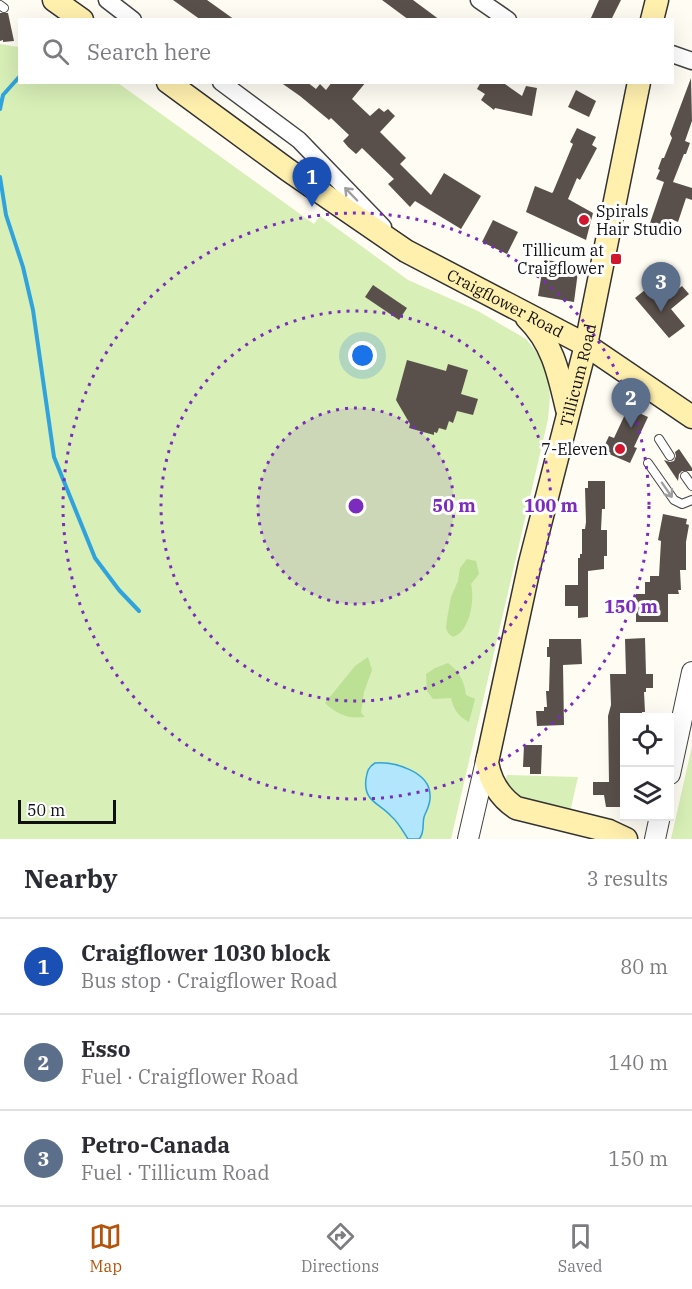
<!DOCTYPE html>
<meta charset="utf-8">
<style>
:root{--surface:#fff;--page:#f7f7f7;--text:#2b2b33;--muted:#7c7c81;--line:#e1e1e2;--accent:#b45309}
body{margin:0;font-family:"IBM Plex Serif",serif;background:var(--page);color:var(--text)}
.controls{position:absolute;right:18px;bottom:18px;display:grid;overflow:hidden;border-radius:0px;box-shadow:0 6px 24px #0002}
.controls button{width:54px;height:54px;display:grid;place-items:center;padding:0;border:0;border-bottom:2px solid var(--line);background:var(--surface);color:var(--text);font:30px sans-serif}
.scale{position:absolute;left:18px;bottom:15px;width:98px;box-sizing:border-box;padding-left:6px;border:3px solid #101010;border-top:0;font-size:16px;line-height:21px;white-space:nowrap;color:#101010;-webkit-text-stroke:4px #fff;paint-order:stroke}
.you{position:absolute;left:363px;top:356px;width:21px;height:21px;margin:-15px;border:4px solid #fff;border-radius:50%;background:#1a73e8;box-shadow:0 0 0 9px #1a73e833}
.badge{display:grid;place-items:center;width:39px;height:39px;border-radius:50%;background:var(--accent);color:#fff;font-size:20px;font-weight:700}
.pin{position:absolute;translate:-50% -50px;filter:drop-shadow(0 2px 3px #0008)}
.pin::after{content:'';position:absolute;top:32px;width:21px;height:18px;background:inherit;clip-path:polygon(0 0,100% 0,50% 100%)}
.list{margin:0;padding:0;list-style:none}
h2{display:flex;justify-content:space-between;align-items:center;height:78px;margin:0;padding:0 24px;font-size:26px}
h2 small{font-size:20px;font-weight:400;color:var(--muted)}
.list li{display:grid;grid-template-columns:39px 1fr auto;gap:18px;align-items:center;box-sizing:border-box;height:96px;padding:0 24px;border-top:2px solid var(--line)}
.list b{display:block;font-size:22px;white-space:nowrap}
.list p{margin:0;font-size:20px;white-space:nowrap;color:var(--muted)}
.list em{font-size:20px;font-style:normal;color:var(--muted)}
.icon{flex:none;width:33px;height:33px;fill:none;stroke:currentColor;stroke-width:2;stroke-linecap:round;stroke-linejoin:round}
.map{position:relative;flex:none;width:692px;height:839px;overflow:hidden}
.search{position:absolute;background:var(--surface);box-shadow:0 6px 24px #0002;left:18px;right:18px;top:18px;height:66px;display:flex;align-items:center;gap:15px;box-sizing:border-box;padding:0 21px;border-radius:0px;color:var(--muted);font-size:22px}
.sheet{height:366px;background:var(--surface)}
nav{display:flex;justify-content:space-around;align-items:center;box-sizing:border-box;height:84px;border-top:2px solid var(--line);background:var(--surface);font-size:16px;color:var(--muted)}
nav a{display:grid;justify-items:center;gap:3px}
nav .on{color:var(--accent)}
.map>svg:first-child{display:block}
.green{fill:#d8efb7}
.forest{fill:#bce194}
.water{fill:#b1e6fd;stroke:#30a3dc;stroke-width:1.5}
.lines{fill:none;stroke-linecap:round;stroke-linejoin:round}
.stream{stroke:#30a3dc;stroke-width:4}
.building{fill:#5a504b}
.service-casing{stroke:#434343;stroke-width:10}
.minor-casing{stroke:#434343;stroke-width:19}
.tertiary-casing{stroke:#434343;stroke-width:22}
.secondary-casing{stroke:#323232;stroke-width:25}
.service{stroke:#fff;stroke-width:8}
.minor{stroke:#fff;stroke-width:16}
.tertiary{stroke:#fff;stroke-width:20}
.secondary{stroke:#fff0ae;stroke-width:22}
.oneway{stroke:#9f9f9f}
.ring{fill:none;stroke:#7b2cbf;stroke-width:3;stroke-dasharray:3 6}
.poi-dot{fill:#d1172d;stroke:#fff;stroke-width:2}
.labels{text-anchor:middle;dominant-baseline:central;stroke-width:6;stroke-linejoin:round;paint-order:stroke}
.poi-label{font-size:16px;fill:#101010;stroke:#fff;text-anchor:end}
.street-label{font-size:16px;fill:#101010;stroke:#fff}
.centre{fill:#7b2cbf;stroke:#fff;stroke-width:3}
.ring-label{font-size:18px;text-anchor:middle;font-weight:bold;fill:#7b2cbf;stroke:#fff;stroke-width:6;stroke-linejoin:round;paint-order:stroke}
</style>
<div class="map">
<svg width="692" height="839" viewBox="0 0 692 839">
<rect width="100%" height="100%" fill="#fffcf3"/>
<g class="green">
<path d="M0 44 19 47 20 82 118 83 314 224 320 216 408 280 478 311 526 339 539 355 547 375 550 397 548 419 451 839H0Z"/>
<path d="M692 746V839H671Z"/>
<path d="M507 775 578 777 570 812 524 801 505 784Z"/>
</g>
<g class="forest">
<path d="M467 559 476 561 479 574 471 584C475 599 470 632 453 637L448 633 446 628 447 619 451 597 458 581 460 568Z"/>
<path d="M368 657 372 670 364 692 361 713 365 717C348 719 338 715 325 703L355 666Z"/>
<path d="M448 663C460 672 464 681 466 695L475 699 469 722C458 716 454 710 451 698L433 699 427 691 426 674 435 668Z"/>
</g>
<path class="water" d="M375 763C394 761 430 772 430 795 431 804 427 809 424 817 422 825 425 833 419 839H408C403 831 398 822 391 816 379 803 363 801 366 779 367 772 368 767 375 763Z"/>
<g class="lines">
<g class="stream">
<path d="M0 109 3 95 20 76"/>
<path d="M0 177 6 215 23 267 33 310 54 457 95 558 119 590 139 611"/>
</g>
</g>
<g class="building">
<path d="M173 0H207L235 20H201Z"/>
<path d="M382 0H413L440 20H409Z"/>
<path d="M599 0H621L611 20H590Z"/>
<path d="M0 13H8L14 41 3 42V40L0 41Z"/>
<path d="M691 78 692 121 685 141 690 143 686 154H684L673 182 692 188V200L686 198 678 222 671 219 667 229 650 223 664 182 656 179 660 170 658 169 662 158H664L672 138 670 134Z"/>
<path d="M280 82H307L316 89 320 84 326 90 332 82H366L352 99 370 116 379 108 384 112 388 109 395 116 380 132 406 158 400 164 431 195 444 173 481 196 461 229 415 201 410 207 388 184 394 179 362 148 356 154 348 147 343 141 349 135 331 118 329 120 300 96Z"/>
<path d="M481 82H502L522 96 526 86 537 88 532 116 495 108 494 110 481 100 485 94 477 89Z"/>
<path d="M576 90 596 101 589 117 568 107Z"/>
<path d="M577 128 596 137 592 145 597 148 580 180 577 178 568 199 593 213 586 240 526 212 535 186 552 193 553 192 573 144 570 142Z"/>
<path d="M493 220 518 232 507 254 482 242Z"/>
<path d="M544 260 579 264 574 302 538 296Z"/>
<path d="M373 285 407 308 399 320 365 297Z"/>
<path d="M651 285 664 301 682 286 689 294 671 309 685 326 669 338 635 298Z"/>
<path d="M407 360 446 371 448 364 468 370 461 394 478 399 473 415 457 411 453 423 449 421 446 430 439 428 437 433 434 432V435L409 428 410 424 396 400Z"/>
<path d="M628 408 648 417 634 447 637 448 630 463 602 451 609 436 614 438Z"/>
<path d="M679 449 692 468V471H682L679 474 678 481 664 460 670 462 674 461 676 456 675 452Z"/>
<path d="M588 481H605V509H602L601 530H607V556H604V569L588 571V617L578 618V606H565V585H578V558H580V554H582V529H585L586 522 585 488H588Z"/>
<path d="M663 514 687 519 686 524 689 525 686 542V570H680L681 590H678L679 594H668V622H636V594H645V582H650V576H659L661 541 658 540Z"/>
<path d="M645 638 646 674H653V688H646V692H644L645 712H642V717H624L623 807H606L604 795H593V782H609L608 716 611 705 610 674H626L625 639Z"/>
<path d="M549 639H581L582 664 563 665 564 725 537 726 536 711H544V707H547L546 691H549L550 657H547V647H549Z"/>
<path d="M524 745H542L541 774H530V767H523Z"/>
</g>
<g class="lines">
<g class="service-casing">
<g id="service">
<path d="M0 5 4 8"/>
<path d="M659 439 670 456"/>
<path d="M648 463 674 500 682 504 692 500"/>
<path d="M685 476 692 486"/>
</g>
</g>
<g class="minor-casing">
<g id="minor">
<path d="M107 0 133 20"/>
<path d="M479 0 508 20"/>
<path d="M672 54 692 61"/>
<path d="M221 82 299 140 383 227"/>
</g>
</g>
<g class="tertiary-casing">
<g id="tertiary">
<path d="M670 774 692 672"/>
<path d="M468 839 487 757"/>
<path d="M655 839 660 816"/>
</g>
</g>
<g class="secondary-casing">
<g id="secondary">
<path d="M54 0 82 20"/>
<path d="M652 20 657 0"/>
<path id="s1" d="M168 82 288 170 406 251 586 345 692 417"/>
<path d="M527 318C553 343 559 375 567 409"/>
<path id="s2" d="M626 839 609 831 516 808C500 797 490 781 487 762L530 563 586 345 639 82"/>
</g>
</g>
<use href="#service" class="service"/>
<use href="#minor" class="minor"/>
<use href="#tertiary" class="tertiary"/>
<use href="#secondary" class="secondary"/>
</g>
<defs><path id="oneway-shaft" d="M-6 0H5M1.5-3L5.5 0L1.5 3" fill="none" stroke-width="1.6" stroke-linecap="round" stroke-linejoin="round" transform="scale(1.5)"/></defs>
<g class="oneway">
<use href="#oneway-shaft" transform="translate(351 194) rotate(-134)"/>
<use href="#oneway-shaft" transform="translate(667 490) rotate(55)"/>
</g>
<circle cx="356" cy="506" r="98" fill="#7b2cbf" fill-opacity=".12"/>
<g class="ring">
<circle cx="356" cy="506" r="98"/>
<circle cx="356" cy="506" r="195"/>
<circle cx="356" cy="506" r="293"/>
</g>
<g class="poi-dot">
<circle cx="584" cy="220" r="6"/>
<rect x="610" y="253" width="12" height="12" rx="3"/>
<circle cx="620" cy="449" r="6"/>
</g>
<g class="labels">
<g class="poi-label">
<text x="596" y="211" text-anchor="start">Spirals<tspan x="596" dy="18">Hair Studio</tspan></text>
<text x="604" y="250">Tillicum at<tspan x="604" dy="18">Craigflower</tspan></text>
<text x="608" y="449">7-Eleven</text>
</g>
<g class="street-label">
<text stroke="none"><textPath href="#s1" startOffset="404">Craigflower Road</textPath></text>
<text stroke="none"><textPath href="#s2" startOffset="568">Tillicum Road</textPath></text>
</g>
</g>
<circle cx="356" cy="506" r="9" class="centre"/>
<g class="ring-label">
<text x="454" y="512">50 m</text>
<text x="551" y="512">100 m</text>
<text x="631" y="613">150 m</text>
</g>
</svg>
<div class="controls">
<button><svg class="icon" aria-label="locate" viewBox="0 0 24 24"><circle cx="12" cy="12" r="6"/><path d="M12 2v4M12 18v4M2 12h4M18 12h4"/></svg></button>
<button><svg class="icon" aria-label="layers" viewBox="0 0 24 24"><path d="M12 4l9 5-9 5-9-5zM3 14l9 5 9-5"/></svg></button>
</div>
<div class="scale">50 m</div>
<div class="you"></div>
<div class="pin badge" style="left:312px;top:207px;background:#1a4fb4">1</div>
<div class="pin badge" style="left:631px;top:428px;background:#5c6f8a">2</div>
<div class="pin badge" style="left:661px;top:312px;background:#5c6f8a">3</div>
<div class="search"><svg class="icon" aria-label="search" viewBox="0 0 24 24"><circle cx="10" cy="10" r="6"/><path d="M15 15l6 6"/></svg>Search here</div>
</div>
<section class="sheet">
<h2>Nearby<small>3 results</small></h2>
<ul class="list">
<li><span class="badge" style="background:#1a4fb4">1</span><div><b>Craigflower 1030 block</b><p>Bus stop · Craigflower Road</p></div><em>80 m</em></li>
<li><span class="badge" style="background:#5c6f8a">2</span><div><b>Esso</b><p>Fuel · Craigflower Road</p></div><em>140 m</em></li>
<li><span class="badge" style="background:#5c6f8a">3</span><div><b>Petro-Canada</b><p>Fuel · Tillicum Road</p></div><em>150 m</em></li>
</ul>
</section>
<nav>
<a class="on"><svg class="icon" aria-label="map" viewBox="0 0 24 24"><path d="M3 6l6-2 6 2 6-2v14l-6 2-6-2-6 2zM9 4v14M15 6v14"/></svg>Map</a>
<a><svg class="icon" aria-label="directions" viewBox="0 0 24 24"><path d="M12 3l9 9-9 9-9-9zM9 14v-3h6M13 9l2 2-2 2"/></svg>Directions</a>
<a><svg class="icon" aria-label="saved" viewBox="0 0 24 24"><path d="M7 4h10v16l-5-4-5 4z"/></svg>Saved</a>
</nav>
